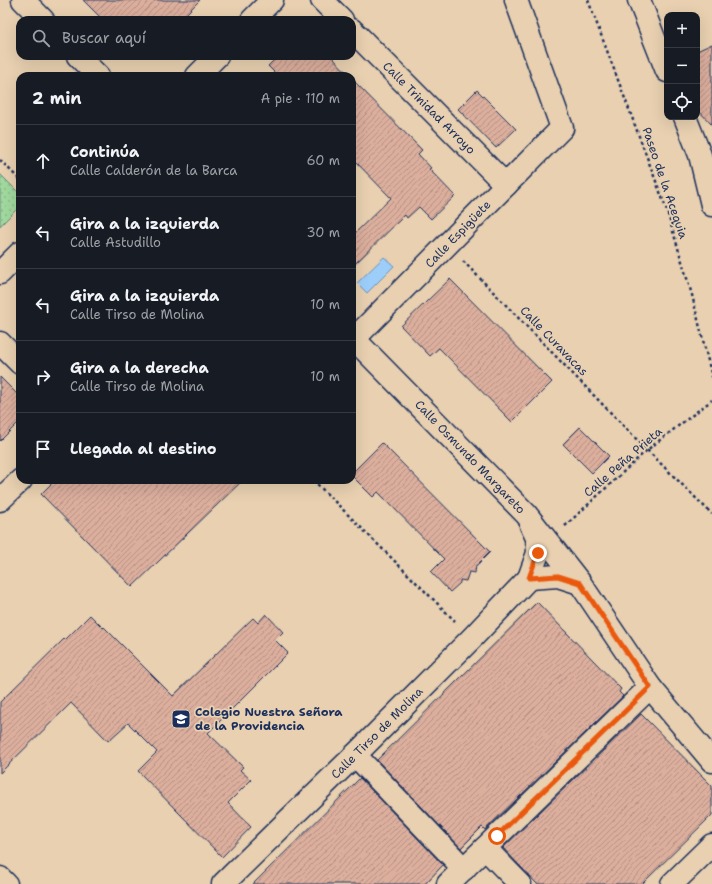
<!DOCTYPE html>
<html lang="es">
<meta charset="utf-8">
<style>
:root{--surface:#171b24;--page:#20242c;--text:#f1f3f6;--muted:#9ea1a6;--line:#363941}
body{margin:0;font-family:"Shantell Sans",sans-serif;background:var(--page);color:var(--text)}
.controls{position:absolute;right:12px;top:12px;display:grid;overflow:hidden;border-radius:8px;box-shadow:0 4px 16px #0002}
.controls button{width:36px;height:36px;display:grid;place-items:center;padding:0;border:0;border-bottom:1px solid var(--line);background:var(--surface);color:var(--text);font:20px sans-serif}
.stop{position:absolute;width:12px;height:12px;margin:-9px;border:3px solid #ea580c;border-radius:50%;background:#fff}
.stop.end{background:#ea580c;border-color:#fff;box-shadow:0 1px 4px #0008}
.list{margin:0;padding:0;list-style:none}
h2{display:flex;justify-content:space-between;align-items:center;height:52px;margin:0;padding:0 16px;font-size:17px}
h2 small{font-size:13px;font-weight:400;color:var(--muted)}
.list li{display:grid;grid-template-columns:26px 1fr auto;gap:12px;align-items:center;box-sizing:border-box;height:72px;padding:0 16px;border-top:1px solid var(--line)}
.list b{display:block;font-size:15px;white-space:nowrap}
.list p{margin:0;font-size:13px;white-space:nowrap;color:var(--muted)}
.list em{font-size:13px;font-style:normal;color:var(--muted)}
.icon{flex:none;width:22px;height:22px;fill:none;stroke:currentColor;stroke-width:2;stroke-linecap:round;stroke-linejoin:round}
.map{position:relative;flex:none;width:712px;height:884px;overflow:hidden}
.search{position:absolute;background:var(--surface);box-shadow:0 4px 16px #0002;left:16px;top:16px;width:340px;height:44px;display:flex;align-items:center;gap:10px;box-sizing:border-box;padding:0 14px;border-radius:12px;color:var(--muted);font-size:15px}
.panel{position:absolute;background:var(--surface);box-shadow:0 4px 16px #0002;left:16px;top:72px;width:340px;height:412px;border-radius:12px}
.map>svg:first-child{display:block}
.green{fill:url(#green-dots);stroke:#5e847e}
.water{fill:#9dcefa;stroke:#698ebc}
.building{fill:url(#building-hatch);stroke:#1b2f5e}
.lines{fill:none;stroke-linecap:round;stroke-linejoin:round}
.street-casing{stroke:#1b2f5e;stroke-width:25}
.path{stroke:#1b2f5e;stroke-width:2.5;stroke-dasharray:3 3;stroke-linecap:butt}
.street{stroke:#e8d0b0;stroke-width:22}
.route{stroke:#ea580c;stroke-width:5}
.labels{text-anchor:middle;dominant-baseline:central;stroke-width:3.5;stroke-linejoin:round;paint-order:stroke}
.street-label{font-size:12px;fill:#1b2f5e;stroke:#e8d0b0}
.poi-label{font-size:12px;font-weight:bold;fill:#1b2f5e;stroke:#e8d0b0;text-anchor:start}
</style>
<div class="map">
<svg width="712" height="884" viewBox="0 0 712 884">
<defs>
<pattern id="green-dots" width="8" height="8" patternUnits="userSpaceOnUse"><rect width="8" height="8" fill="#a1d99e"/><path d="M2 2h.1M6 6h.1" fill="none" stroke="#8abb8a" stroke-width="1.8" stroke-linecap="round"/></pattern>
<pattern id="building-hatch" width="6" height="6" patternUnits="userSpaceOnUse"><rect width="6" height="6" fill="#dcaf9d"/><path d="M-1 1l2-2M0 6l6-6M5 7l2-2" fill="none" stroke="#b28f83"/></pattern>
</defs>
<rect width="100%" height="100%" fill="#e8d0b0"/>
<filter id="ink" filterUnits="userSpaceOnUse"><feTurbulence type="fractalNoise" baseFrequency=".025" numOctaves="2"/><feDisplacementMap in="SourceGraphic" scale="8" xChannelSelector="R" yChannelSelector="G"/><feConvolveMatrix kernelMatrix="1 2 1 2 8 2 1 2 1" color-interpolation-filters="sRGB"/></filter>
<g filter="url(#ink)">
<path class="green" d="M0 174 20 194V206L0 226Z"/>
<path class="water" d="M384 257 394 266 367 293 357 283Z"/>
<g class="building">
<path d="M83 0H200L180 20H103Z"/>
<path d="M712 44V125L697 109V51Z"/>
<path d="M278 56H331L350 76H278L268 66Z"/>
<path d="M352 79 422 150 418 154 431 168 429 169 455 196 431 219 419 207 407 218 405 215 352 267V236L391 198 352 158Z"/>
<path d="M477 90 516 129 496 148 458 109Z"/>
<path d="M450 279 552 382 512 422 439 348 430 356 401 326Z"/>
<path d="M0 377 20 397V421L0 441Z"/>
<path d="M580 427 609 456 592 473 563 444Z"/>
<path d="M382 443 490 552 477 565H476L475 573 469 572 466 581 460 580V583L450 592 431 572 444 559 378 492 373 497 352 476V473Z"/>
<path d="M55 480H243L132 587 41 494Z"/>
<path d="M537 602 621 689 619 692 623 696 485 830 482 827 461 848 377 760Z"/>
<path d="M266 614 283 632 275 640 288 653 208 733 243 767 240 770 251 780 228 803 251 827 222 857 138 771 157 752 128 723 108 741 71 703 0 773V702L65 638 66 639 90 615 103 628 104 627 173 696 253 618 258 623Z"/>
<path d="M641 714 712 786V815L642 884H537L503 848Z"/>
<path d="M360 778 443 865 425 884H253Z"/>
</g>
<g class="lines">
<g class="street-casing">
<g id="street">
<path d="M23 0 43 20"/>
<path d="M322 0 342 20"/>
<path d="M639 0 667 71"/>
<path d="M252 20 272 0"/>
<path d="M352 30 506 185"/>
<path d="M78 56 98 76"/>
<path d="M197 76 217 56"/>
<path d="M685 117 700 155 712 205"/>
<path d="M0 273 20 253"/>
<path d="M352 337 526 514 580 583 650 687 712 761"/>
<path d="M354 339 562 128 516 0"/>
<path d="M0 343 20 363"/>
<path d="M0 500 21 480"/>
<path d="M529 578 558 576 580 583"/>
<path d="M355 755 464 869"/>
<path d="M485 848 520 884"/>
<path d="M0 878 6 884"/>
<path d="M223 884 355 755 472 638 529 578 538 553 537 538 531 525"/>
<path d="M448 884 650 687"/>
<path d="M672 884 712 845"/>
</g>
</g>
<g class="path">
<path d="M588 0 666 208 692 295 712 377"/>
<path d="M0 160 20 180"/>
<path d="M463 261 647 450 712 514"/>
<path d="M313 480 455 621"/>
<path d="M565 526 647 450 712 400"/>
</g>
<use href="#street" class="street"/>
</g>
</g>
<g class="lines" filter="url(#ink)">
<path class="route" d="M497 836 650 687 580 583 558 576 529 578 538 553"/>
</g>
<defs>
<g id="school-square" transform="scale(1)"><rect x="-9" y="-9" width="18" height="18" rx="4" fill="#1b2f5e" stroke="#e8d0b0"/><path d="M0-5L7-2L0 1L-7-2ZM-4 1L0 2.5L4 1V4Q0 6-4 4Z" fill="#fff"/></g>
</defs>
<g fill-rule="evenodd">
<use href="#school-square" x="181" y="719"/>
</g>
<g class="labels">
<g class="street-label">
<text transform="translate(429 108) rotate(45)">Calle Trinidad Arroyo</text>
<text transform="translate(665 183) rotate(71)">Paseo de la Acequia</text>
<text transform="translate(458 234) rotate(-46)">Calle Espigüete</text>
<text transform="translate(554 341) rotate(46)">Calle Curavacas</text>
<text transform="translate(470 457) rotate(46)">Calle Osmundo Margareto</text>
<text transform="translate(623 462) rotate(-41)">Calle Peña Prieta</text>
<text transform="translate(377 733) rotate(-45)">Calle Tirso de Molina</text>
</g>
<g class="poi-label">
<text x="195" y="712">Colegio Nuestra Señora<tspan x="195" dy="14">de la Providencia</tspan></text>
</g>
</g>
</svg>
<div class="controls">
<button>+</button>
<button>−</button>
<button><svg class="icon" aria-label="locate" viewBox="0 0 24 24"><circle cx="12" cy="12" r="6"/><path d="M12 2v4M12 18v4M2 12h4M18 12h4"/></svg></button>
</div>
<div class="stop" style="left:497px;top:836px"></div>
<div class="stop end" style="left:538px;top:553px"></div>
<div class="search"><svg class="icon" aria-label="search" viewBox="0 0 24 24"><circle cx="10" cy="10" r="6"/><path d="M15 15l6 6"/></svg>Buscar aquí</div>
<section class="panel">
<h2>2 min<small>A pie · 110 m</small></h2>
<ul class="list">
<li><svg class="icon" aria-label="ahead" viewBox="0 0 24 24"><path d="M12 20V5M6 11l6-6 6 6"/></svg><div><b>Continúa</b><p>Calle Calderón de la Barca</p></div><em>60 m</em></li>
<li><svg class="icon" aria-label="left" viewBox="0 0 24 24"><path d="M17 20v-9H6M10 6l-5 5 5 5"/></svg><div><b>Gira a la izquierda</b><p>Calle Astudillo</p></div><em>30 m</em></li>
<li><svg class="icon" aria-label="left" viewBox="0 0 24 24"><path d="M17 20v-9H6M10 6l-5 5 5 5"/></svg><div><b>Gira a la izquierda</b><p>Calle Tirso de Molina</p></div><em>10 m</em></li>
<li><svg class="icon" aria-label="right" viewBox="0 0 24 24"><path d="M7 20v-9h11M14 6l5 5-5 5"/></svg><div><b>Gira a la derecha</b><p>Calle Tirso de Molina</p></div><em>10 m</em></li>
<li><svg class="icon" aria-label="arrive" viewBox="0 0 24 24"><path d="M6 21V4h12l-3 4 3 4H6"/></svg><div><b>Llegada al destino</b></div></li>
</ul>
</section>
</div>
